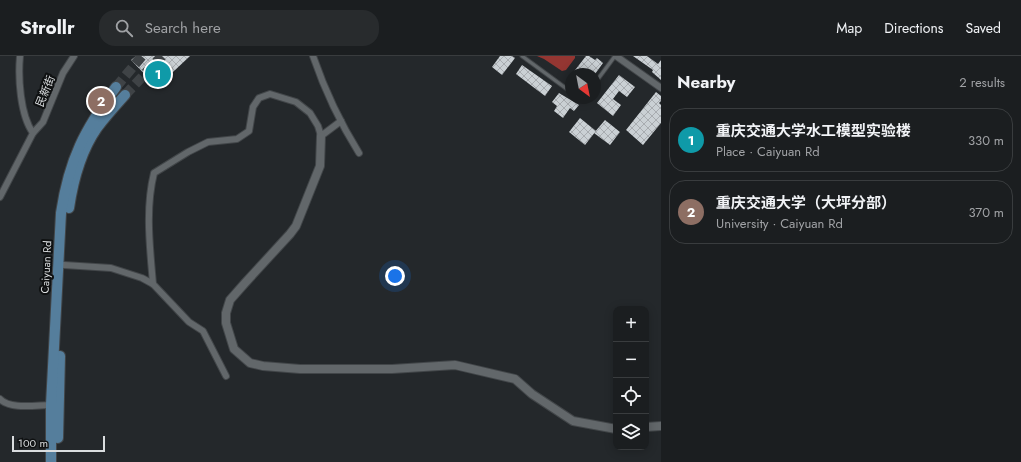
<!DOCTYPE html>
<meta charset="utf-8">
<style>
:root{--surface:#1b1e20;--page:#282b2d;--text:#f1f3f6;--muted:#a0a2a5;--line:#393c3e;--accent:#d93025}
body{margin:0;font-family:Jost,"Noto Sans SC",sans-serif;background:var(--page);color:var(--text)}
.controls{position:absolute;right:12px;bottom:12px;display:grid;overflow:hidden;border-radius:8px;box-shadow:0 2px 10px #0003}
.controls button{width:36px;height:36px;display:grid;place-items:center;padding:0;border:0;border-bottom:1px solid var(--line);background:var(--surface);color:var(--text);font:20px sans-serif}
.compass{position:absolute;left:565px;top:12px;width:36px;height:36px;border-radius:50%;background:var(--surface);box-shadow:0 2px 10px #0003;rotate:148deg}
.scale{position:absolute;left:12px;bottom:10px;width:93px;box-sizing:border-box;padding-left:4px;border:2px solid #dadddf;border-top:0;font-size:11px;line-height:14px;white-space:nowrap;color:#dadddf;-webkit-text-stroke:3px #0f1112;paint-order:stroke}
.you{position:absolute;left:395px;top:220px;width:14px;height:14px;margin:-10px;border:3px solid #fff;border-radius:50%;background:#1a73e8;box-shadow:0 0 0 6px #1a73e833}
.badge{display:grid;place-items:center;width:26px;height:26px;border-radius:50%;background:var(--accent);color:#fff;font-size:13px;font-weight:700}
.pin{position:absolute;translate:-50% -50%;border:2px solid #fff;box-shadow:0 1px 4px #0006}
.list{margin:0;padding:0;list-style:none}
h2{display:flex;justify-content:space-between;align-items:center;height:52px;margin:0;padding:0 16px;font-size:17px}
h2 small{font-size:13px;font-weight:400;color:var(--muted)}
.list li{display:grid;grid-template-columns:26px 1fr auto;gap:12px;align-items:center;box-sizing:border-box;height:64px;margin:0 8px 8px;padding:0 8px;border:1px solid var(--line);border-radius:16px}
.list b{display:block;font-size:15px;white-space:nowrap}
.list p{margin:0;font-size:13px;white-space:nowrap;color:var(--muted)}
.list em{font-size:13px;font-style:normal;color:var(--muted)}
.icon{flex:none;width:22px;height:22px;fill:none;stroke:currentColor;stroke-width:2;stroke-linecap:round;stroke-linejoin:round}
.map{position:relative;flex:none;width:661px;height:406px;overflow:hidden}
header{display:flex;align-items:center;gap:24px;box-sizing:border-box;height:56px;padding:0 20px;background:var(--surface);border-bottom:1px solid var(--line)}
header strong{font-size:19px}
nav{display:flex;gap:22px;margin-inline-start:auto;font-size:14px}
.search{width:280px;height:36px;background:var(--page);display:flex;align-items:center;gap:10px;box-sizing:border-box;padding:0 14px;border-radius:16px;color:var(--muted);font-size:15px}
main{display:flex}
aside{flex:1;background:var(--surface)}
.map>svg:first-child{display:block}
.water{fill:#943632}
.building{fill:url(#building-cross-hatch)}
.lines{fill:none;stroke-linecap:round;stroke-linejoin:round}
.primary-tunnel{stroke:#3f4346;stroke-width:10;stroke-dasharray:10 5;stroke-linecap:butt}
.service-casing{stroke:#424649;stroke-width:5}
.minor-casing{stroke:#424649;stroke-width:8}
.tertiary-casing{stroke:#424649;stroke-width:10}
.primary-casing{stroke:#424649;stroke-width:12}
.service{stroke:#62676a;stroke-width:3}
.minor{stroke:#62676a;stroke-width:6}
.tertiary{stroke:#62676a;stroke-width:8}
.primary{stroke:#557e9c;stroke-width:10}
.labels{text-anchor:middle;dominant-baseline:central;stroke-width:4;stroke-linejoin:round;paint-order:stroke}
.street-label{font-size:11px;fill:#dadddf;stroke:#0f1112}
</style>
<header>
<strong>Strollr</strong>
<div class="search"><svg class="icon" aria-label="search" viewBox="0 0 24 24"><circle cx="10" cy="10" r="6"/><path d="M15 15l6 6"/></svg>Search here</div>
<nav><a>Map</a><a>Directions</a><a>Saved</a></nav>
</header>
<main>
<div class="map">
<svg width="661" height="406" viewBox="0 0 661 406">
<defs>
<pattern id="building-cross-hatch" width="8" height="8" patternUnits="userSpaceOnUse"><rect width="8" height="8" fill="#cad0d4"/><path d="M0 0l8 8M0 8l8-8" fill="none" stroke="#a8acb0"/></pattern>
</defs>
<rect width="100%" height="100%" fill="#24282b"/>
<path class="water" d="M537 0H575V2L566 14 562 15 544 3Z"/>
<g class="building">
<path d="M136 0H190L157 31 131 4Z"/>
<path d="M500 0H512L515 2 502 19 492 11Z"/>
<path d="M586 0H589L595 4 597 2 603 7 595 18H572Z"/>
<path d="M633 0H647L658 8 661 4V24L652 16 653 14Z"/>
<path d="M522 9 552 30 545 40 516 18Z"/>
<path d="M619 19 635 31 627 41 619 35 613 43 621 49 613 60 597 47Z"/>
<path d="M656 36 661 40V45L659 47 661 49V67L643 89 626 74Z"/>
<path d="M559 37 579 49 574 55 570 52 563 62 554 55 557 50 552 46Z"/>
<path d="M580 62 596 75 585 89 569 76Z"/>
<path d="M605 64 620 76 610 89 594 77Z"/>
</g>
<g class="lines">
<g class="primary-tunnel">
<path d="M116 31 142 0"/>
<path d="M125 39 162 0"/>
</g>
<g class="service-casing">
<g id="service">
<path d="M522 0 571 36"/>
<path d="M595 27 615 0"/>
</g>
</g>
<g class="minor-casing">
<g id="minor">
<path d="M313 0C325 35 339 65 359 97"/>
<path d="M616 0 661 32"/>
<path d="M33 77 43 66 63 17 74 0"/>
<path d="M0 141 33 77C20 59 18 21 20 0"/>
<path d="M64 209 111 212 142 222 153 228 189 266 203 275 226 320"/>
<path d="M153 228C150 192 145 153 154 117L188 96 208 86 237 83 249 75 253 51 259 42 270 38 296 46 310 57 318 70 321 80 341 65"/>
<path d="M0 343C10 354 37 349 51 349"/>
</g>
</g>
<g class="tertiary-casing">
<g id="tertiary">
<path d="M321 80 320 110 296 170 290 178 245 227 230 244 226 257V267L234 293 250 307 263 310 300 313H392L455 309 515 323 532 338 573 365 616 373"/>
<path d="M646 371 661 370"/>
</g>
</g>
<g class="primary-casing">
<g id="primary">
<path d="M69 152C73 125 81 95 97 72 106 60 116 49 125 39"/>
<path d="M58 382 60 300"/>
<path d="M51 406V349L61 157C69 103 85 73 116 31"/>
</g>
</g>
<use href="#service" class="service"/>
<use href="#minor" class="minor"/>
<use href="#tertiary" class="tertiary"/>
<use href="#primary" class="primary"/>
</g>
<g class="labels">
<g class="street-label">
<text transform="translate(45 35) rotate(-68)">民新街</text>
<text transform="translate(46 211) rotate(-87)">Caiyuan Rd</text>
</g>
</g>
</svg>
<div class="controls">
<button>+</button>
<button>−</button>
<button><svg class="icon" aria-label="locate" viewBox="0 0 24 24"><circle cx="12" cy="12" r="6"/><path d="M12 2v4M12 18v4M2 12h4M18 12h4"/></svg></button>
<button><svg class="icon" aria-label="layers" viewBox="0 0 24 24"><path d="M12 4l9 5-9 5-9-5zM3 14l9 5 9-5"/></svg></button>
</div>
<svg class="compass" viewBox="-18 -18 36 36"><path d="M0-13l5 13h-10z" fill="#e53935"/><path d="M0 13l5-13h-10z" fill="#a0a2a5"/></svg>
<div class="scale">100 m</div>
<div class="you"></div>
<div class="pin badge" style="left:158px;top:18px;background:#0f9aa8">1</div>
<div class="pin badge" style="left:101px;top:45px;background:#8d6e63">2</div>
</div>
<aside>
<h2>Nearby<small>2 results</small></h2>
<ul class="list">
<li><span class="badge" style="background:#0f9aa8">1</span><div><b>重庆交通大学水工模型实验楼</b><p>Place · Caiyuan Rd</p></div><em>330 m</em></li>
<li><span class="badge" style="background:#8d6e63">2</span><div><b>重庆交通大学（大坪分部）</b><p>University · Caiyuan Rd</p></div><em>370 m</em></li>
</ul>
</aside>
</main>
